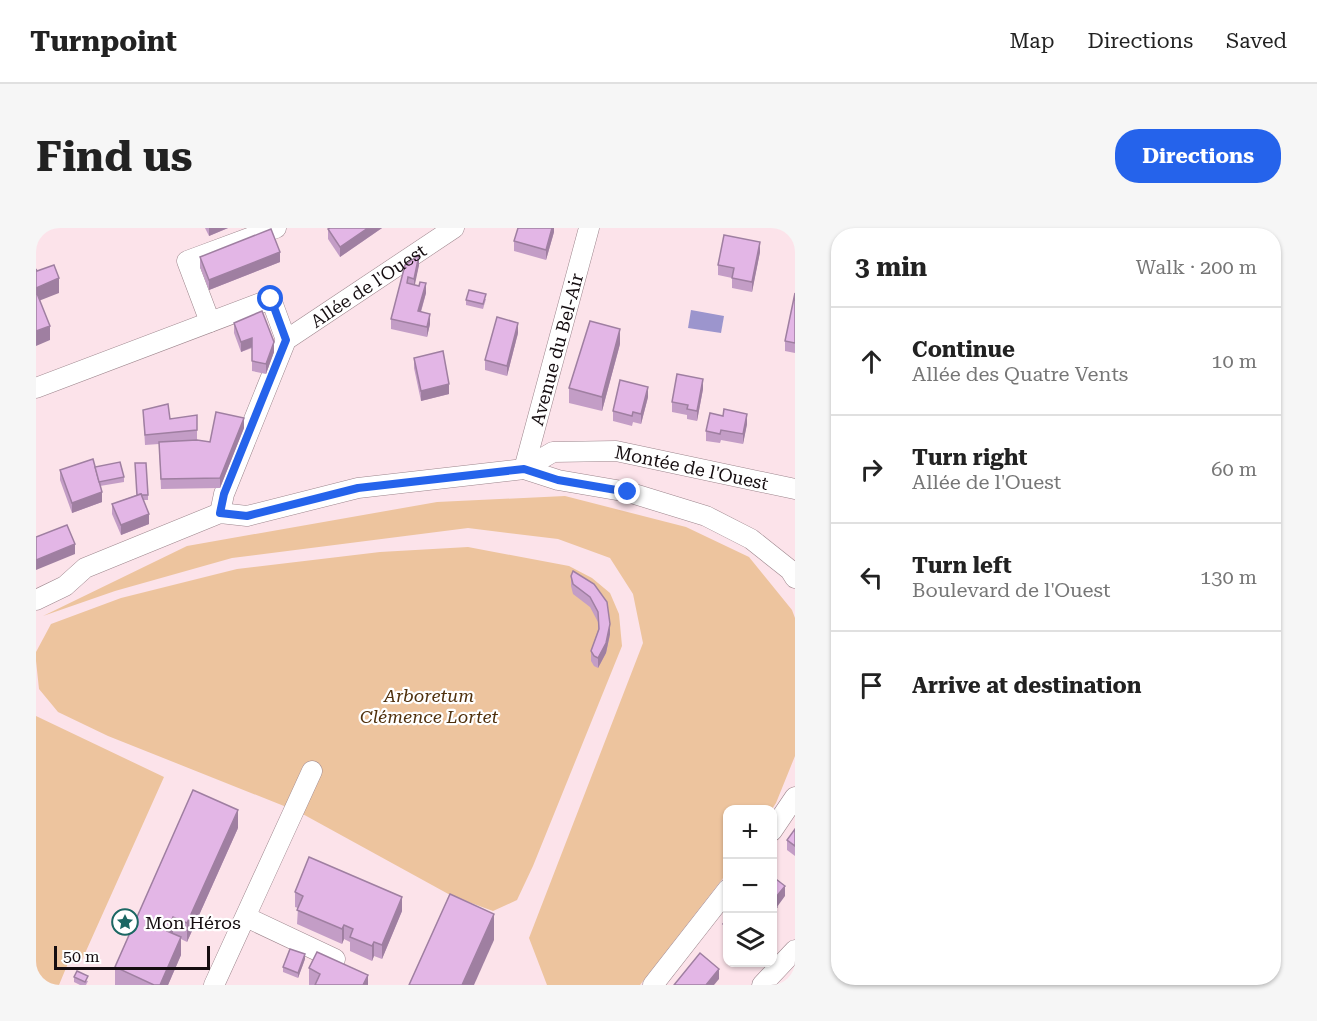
<!DOCTYPE html>
<meta charset="utf-8">
<style>
:root{--surface:#fff;--page:#f6f6f6;--text:#222;--muted:#767676;--line:#e0e0e0;--accent:#2563eb}
body{margin:0;font-family:"Roboto Serif",serif;background:var(--page);color:var(--text)}
.controls{position:absolute;right:18px;bottom:18px;display:grid;overflow:hidden;border-radius:12px;box-shadow:0 2px 4px #0004}
.controls button{width:54px;height:54px;display:grid;place-items:center;padding:0;border:0;border-bottom:2px solid var(--line);background:var(--surface);color:var(--text);font:30px sans-serif}
.scale{position:absolute;left:18px;bottom:15px;width:156px;box-sizing:border-box;padding-left:6px;border:3px solid #150d10;border-top:0;font-size:16px;line-height:21px;white-space:nowrap;color:#150d10;-webkit-text-stroke:4px #fff;paint-order:stroke}
.stop{position:absolute;width:18px;height:18px;margin:-14px;border:4px solid #2563eb;border-radius:50%;background:#fff}
.stop.end{background:#2563eb;border-color:#fff;box-shadow:0 2px 6px #0008}
.list{margin:0;padding:0;list-style:none}
h2{display:flex;justify-content:space-between;align-items:center;height:78px;margin:0;padding:0 24px;font-size:26px}
h2 small{font-size:20px;font-weight:400;color:var(--muted)}
.list li{display:grid;grid-template-columns:39px 1fr auto;gap:18px;align-items:center;box-sizing:border-box;height:108px;padding:0 24px;border-top:2px solid var(--line)}
.list b{display:block;font-size:22px;white-space:nowrap}
.list p{margin:0;font-size:20px;white-space:nowrap;color:var(--muted)}
.list em{font-size:20px;font-style:normal;color:var(--muted)}
.icon{flex:none;width:33px;height:33px;fill:none;stroke:currentColor;stroke-width:2;stroke-linecap:round;stroke-linejoin:round}
.map{position:relative;flex:none;width:759px;height:757px;overflow:hidden;border-radius:24px}
header{display:flex;align-items:center;gap:36px;box-sizing:border-box;height:84px;padding:0 30px;background:var(--surface);border-bottom:2px solid var(--line)}
header strong{font-size:28px}
nav{display:flex;gap:33px;margin-inline-start:auto;font-size:21px}
.intro{display:flex;align-items:center;justify-content:space-between;box-sizing:border-box;height:144px;padding:0 36px}
h1{margin:0;font-size:42px}
.button{padding:15px 27px;border-radius:24px;background:var(--accent);color:#fff;font-size:21px;font-weight:700}
main{display:flex;gap:36px;padding:0 36px}
aside{flex:1;background:var(--surface);border-radius:24px;box-shadow:0 2px 4px #0004}
.map>svg:first-child{display:block}
.green{fill:#edc49e}
.water{fill:#9c95cd}
.lines{fill:none;stroke-linecap:round;stroke-linejoin:round}
.minor-casing{stroke:#9c858c;stroke-width:21}
.minor{stroke:#fff;stroke-width:20}
.wall{fill:#c39dc6}
.shaded-wall{fill:#9f7fa1}
.building{fill:#e3b6e6;stroke:#9f7fa1;stroke-width:1.5}
.route{stroke:#2563eb;stroke-width:8}
.labels{text-anchor:middle;dominant-baseline:central;stroke-width:4.5;stroke-linejoin:round;paint-order:stroke}
.street-label{font-size:18px;fill:#150d10;stroke:#fff}
.park-label{font-size:18px;font-style:italic;fill:#50300c;stroke:#fff}
.poi-label{font-size:18px;fill:#150d10;stroke:#fff;text-anchor:start}
</style>
<header>
<strong>Turnpoint</strong>
<nav><a>Map</a><a>Directions</a><a>Saved</a></nav>
</header>
<div class="intro"><h1>Find us</h1><a class="button">Directions</a></div>
<main>
<div class="map">
<svg width="759" height="757" viewBox="0 0 759 757">
<rect width="100%" height="100%" fill="#fce3ea"/>
<g class="green">
<path d="M529 268 650 299 713 329 756 382 759 390V528L740 575 736 581 692 582 691 645 604 757H511L493 710 607 415 597 366 574 330 522 311 432 300 196 330 79 363 7 388 151 318 401 274Z"/>
<path d="M432 319 533 338 556 350 574 365 583 386 586 418 497 638 481 672 457 683 416 668 263 584 72 508 22 484 3 461 0 433V424L15 396 85 370 201 341 344 324Z"/>
<path d="M0 488 128 549 46 732 35 728 23 757H5L0 755Z"/>
</g>
<path class="water" d="M655 82 688 88 685 105 652 100Z"/>
<g class="lines">
<g class="minor-casing">
<g id="minor">
<path d="M174 94 151 33 240 0"/>
<path d="M0 160 235 71 250 112"/>
<path id="s1" d="M488 241 517 224 580 223 759 261"/>
<path id="s2" d="M488 241 553 0"/>
<path id="s3" d="M184 285 188 266 250 112 418 0"/>
<path d="M0 372 29 358 49 340 184 285 211 288 322 260 488 241 522 252 592 264 670 288 715 311 754 342 759 350"/>
<path d="M736 603 759 569"/>
<path d="M210 689 299 731"/>
<path d="M178 757 276 543"/>
<path d="M617 757 692 661"/>
<path d="M726 757 759 722"/>
</g>
</g>
<use href="#minor" class="minor"/>
</g>
<g class="wall">
<path d="M169 0H192L173 8Z"/>
<path d="M346 0 304 29 292 11V1Z"/>
<path d="M518 0V4L510 32 478 23V13Z"/>
<path d="M724 24 716 64 696 60V50L682 47V37Z"/>
<path d="M164 29 244 34 173 62 164 39Z"/>
<path d="M369 37H383L378 57 390 65 385 84 394 96 391 109 355 101V91Z"/>
<path d="M759 65V125L749 123V113Z"/>
<path d="M450 71 447 81 430 77V72Z"/>
<path d="M198 95 238 124 230 146 216 143V120L205 124 198 105Z"/>
<path d="M482 105 471 148 449 142V132Z"/>
<path d="M584 116 566 183 533 175V160Z"/>
<path d="M378 130 413 166 385 173 378 140Z"/>
<path d="M667 161 661 193 651 191V187L636 184V174Z"/>
<path d="M612 169 605 196 597 194 596 198 577 193V183Z"/>
<path d="M107 182 134 191 161 187V212L174 214 208 200 184 260 125 261 123 216 109 217Z"/>
<path d="M711 196 707 216 685 212 684 215 670 213V203Z"/>
<path d="M24 242 88 249V254L64 258 66 274 36 285 24 252Z"/>
<path d="M100 267H112V272H107L113 296 85 307 76 286V276Z"/>
<path d="M535 348 558 356 574 406 570 425 562 440 558 438 555 433V423L562 402V394L554 379 537 366 535 358Z"/>
<path d="M202 600 151 714 145 711V727L132 757H79V739Z"/>
<path d="M759 601V628L751 622V612Z"/>
<path d="M259 664 366 683 346 731 338 728 336 733 314 723V714L308 711 306 716 261 696 262 680 259 679Z"/>
<path d="M692 691V710L687 706V696Z"/>
<path d="M269 731 262 750 247 744V739Z"/>
<path d="M273 740 332 757H273Z"/>
<path d="M38 749 52 753 50 757H44L38 754Z"/>
</g>
<g class="shaded-wall">
<path d="M173 0H192L173 8Z"/>
<path d="M332 0H346L304 29V19Z"/>
<path d="M516 0H518V4L510 32V22Z"/>
<path d="M724 14V24L716 64V54Z"/>
<path d="M244 24V34L173 62V52Z"/>
<path d="M383 27V37L378 61V51Z"/>
<path d="M23 50V65L0 74V60Z"/>
<path d="M390 55V65L382 93V83Z"/>
<path d="M394 86V96L391 109V99Z"/>
<path d="M482 95V105L471 148V138Z"/>
<path d="M14 98V112L0 118V103Z"/>
<path d="M584 101V116L566 183V169Z"/>
<path d="M216 110V119L205 124V114Z"/>
<path d="M238 114V124L230 146V136Z"/>
<path d="M667 151V161L661 193V183Z"/>
<path d="M413 156V166L385 173V163Z"/>
<path d="M612 159V169L605 196V186Z"/>
<path d="M711 186V196L707 216V206Z"/>
<path d="M208 190V200L184 260V250Z"/>
<path d="M66 264V274L36 285V275Z"/>
<path d="M113 286V296L85 307V297Z"/>
<path d="M39 316V326L0 342V332Z"/>
<path d="M574 396V406L570 425 562 440V430Z"/>
<path d="M202 582V600L151 714V695Z"/>
<path d="M749 658V668L741 679V689L736 694V674Z"/>
<path d="M366 669V683L346 731V717Z"/>
<path d="M458 686V712L438 757H426Z"/>
<path d="M137 689V708L131 703Z"/>
<path d="M308 697V711L306 716V701Z"/>
<path d="M145 709V727L132 757H124Z"/>
<path d="M338 714V728L336 733V718Z"/>
<path d="M269 726V731L262 750V745Z"/>
<path d="M683 741V751L678 757H670Z"/>
<path d="M332 747V757H327Z"/>
</g>
<g class="building">
<path d="M294 0H332L304 19 292 1Z"/>
<path d="M482 0H516L510 22 478 13Z"/>
<path d="M235 1 244 24 173 52 164 29Z"/>
<path d="M688 7 724 14 716 54 696 50 698 40 682 37Z"/>
<path d="M383 27 378 51 372 49 371 55 383 58 384 54 390 55 382 83 394 86 391 99 355 91 369 37Z"/>
<path d="M18 37 23 50 0 60V41L1 43Z"/>
<path d="M433 62 450 66 447 76 430 72Z"/>
<path d="M0 63 14 98 0 103Z"/>
<path d="M759 65V115L749 113Z"/>
<path d="M226 83 238 114 230 136 216 133V110L205 114 198 95Z"/>
<path d="M461 89 482 95 471 138 449 132Z"/>
<path d="M554 93 584 101 566 169 533 160Z"/>
<path d="M407 123 413 156 385 163 378 130Z"/>
<path d="M641 146 667 151 661 183 651 181 652 177 636 174Z"/>
<path d="M584 152 612 159 605 186 597 184 596 188 577 183Z"/>
<path d="M132 176 134 191 161 187V202L109 207 107 182Z"/>
<path d="M688 181 711 186 707 206 685 202 684 206 670 203 674 185 687 188Z"/>
<path d="M180 184 208 190 184 250 125 251 123 214 161 212 174 214Z"/>
<path d="M57 231 66 264 36 275 24 242Z"/>
<path d="M84 234 88 249 63 254 59 239Z"/>
<path d="M99 235H110L112 267H105V266L101 267Z"/>
<path d="M105 266 113 286 85 297 76 276Z"/>
<path d="M31 297 39 316 0 332V309Z"/>
<path d="M537 343 558 356 571 374 574 396 570 415 562 430 558 428 555 423 563 401 562 384 554 369 537 356 535 348Z"/>
<path d="M157 562 202 582 151 695 137 689 131 703 145 709 124 757H118L79 739Z"/>
<path d="M759 601V618L751 612Z"/>
<path d="M273 629 366 669 346 717 338 714 336 718 314 709 317 701 308 697 306 701 261 682 267 668 259 664Z"/>
<path d="M736 648 749 658 736 674Z"/>
<path d="M414 666 458 686 426 757H373Z"/>
<path d="M736 675 741 679 736 684Z"/>
<path d="M692 691V700L687 696Z"/>
<path d="M254 721 269 726 262 745 247 739Z"/>
<path d="M281 724 332 747 327 757H279L284 746 273 740Z"/>
<path d="M664 725 683 741 670 757H638Z"/>
<path d="M41 743 52 748 49 754 38 749Z"/>
</g>
<g class="lines">
<path class="route" d="M235 71 250 112 188 266 184 285 211 288 322 260 488 241 522 252 592 264"/>
</g>
<defs>
<g id="sight-ring" transform="scale(1.35)"><circle r="9.5" fill="#fff" stroke="#1b6763" stroke-width="1.5"/><path d="M0-6L1.8-2.2L6-1.7L2.9 1.2L3.7 5.4L0 3.3L-3.7 5.4L-2.9 1.2L-6-1.7L-1.8-2.2Z" fill="#1b6763"/></g>
</defs>
<g fill-rule="evenodd">
<use href="#sight-ring" x="89" y="694"/>
</g>
<g class="labels">
<g class="street-label">
<text stroke="none"><textPath href="#s3" startOffset="284">Allée de l'Ouest</textPath></text>
<text stroke="none"><textPath href="#s2" startOffset="124">Avenue du Bel-Air</textPath></text>
<text stroke="none"><textPath href="#s1" startOffset="174">Montée de l'Ouest</textPath></text>
</g>
<g class="park-label">
<text x="393" y="467">Arboretum<tspan x="393" dy="21">Clémence Lortet</tspan></text>
</g>
<g class="poi-label">
<text x="109" y="694">Mon Héros</text>
</g>
</g>
</svg>
<div class="controls">
<button>+</button>
<button>−</button>
<button><svg class="icon" aria-label="layers" viewBox="0 0 24 24"><path d="M12 4l9 5-9 5-9-5zM3 14l9 5 9-5"/></svg></button>
</div>
<div class="scale">50 m</div>
<div class="stop" style="left:235px;top:71px"></div>
<div class="stop end" style="left:592px;top:264px"></div>
</div>
<aside>
<h2>3 min<small>Walk · 200 m</small></h2>
<ul class="list">
<li><svg class="icon" aria-label="ahead" viewBox="0 0 24 24"><path d="M12 20V5M6 11l6-6 6 6"/></svg><div><b>Continue</b><p>Allée des Quatre Vents</p></div><em>10 m</em></li>
<li><svg class="icon" aria-label="right" viewBox="0 0 24 24"><path d="M7 20v-9h11M14 6l5 5-5 5"/></svg><div><b>Turn right</b><p>Allée de l'Ouest</p></div><em>60 m</em></li>
<li><svg class="icon" aria-label="left" viewBox="0 0 24 24"><path d="M17 20v-9H6M10 6l-5 5 5 5"/></svg><div><b>Turn left</b><p>Boulevard de l'Ouest</p></div><em>130 m</em></li>
<li><svg class="icon" aria-label="arrive" viewBox="0 0 24 24"><path d="M6 21V4h12l-3 4 3 4H6"/></svg><div><b>Arrive at destination</b></div></li>
</ul>
</aside>
</main>
